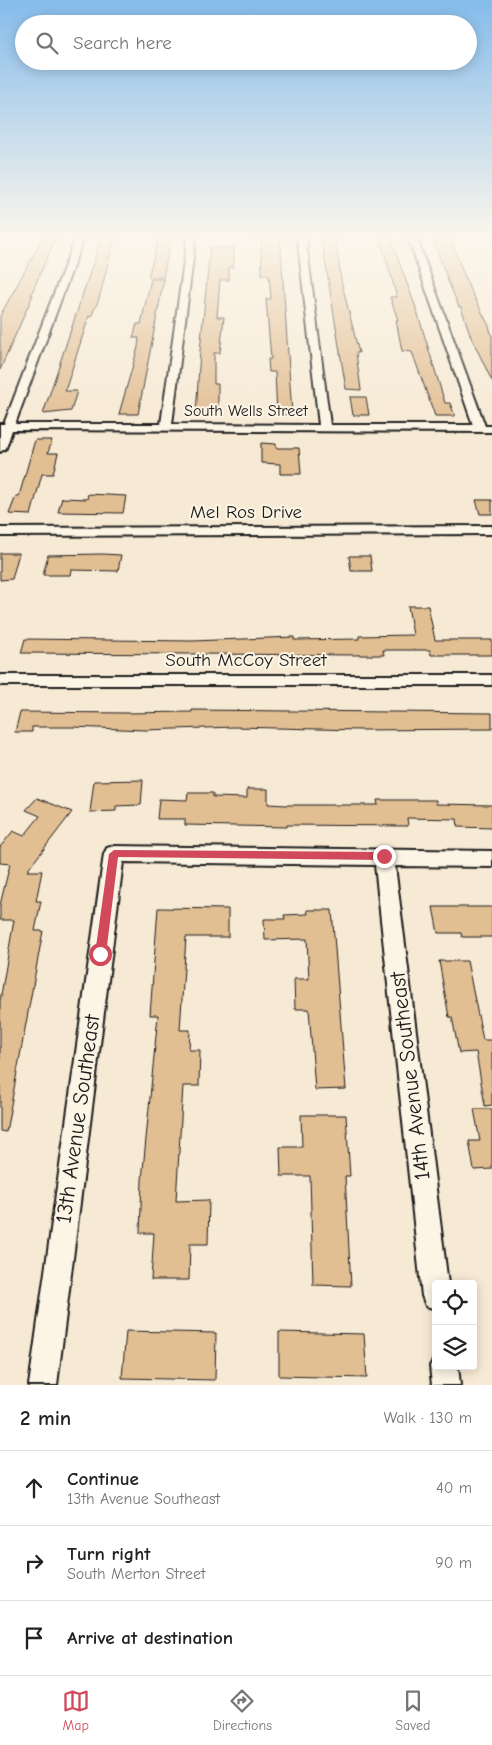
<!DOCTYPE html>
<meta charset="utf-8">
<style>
:root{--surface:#fff;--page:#f2f2f2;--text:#222;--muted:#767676;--line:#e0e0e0;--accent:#d1495b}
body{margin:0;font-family:"Comic Neue",sans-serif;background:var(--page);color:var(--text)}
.controls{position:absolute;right:15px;bottom:15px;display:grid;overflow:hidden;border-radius:5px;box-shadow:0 2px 12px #0003}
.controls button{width:45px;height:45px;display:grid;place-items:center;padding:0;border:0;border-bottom:1px solid var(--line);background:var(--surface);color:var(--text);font:25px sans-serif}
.stop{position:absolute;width:15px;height:15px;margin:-11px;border:4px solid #d1495b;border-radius:50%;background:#fff}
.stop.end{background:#d1495b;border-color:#fff;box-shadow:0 1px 5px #0008}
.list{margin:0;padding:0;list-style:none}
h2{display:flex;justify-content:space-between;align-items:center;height:65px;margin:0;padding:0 20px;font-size:21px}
h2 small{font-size:16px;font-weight:400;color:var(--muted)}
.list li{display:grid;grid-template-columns:32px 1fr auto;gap:15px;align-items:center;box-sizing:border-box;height:75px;padding:0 20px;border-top:1px solid var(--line)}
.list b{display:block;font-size:19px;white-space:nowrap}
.list p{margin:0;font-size:16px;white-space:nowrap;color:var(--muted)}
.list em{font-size:16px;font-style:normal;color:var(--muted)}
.icon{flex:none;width:28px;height:28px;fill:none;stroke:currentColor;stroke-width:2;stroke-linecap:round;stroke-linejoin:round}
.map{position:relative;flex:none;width:492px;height:1385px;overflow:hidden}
.search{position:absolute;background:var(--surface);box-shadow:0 2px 12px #0003;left:15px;right:15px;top:15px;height:55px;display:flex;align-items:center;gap:12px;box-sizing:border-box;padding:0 18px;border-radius:28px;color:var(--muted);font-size:19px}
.sheet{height:290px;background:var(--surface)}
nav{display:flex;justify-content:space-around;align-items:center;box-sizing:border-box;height:70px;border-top:1px solid var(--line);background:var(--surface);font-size:14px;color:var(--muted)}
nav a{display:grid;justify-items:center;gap:2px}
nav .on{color:var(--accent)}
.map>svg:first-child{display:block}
.building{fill:#e2be93;stroke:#1c1c1c}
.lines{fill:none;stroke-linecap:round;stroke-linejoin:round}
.minor-casing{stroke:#1c1c1c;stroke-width:4}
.minor{fill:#fcf5e5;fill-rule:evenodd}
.route{fill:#d1495b}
.labels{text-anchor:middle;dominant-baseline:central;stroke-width:4;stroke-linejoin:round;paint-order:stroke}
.far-street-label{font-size:16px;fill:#1c1c1c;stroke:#fcf5e5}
.street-label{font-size:19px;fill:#1c1c1c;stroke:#fcf5e5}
.near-street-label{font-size:22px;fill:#1c1c1c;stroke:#fcf5e5}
</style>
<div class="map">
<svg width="492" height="1385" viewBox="0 0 492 1385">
<rect width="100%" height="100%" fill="#f7ead5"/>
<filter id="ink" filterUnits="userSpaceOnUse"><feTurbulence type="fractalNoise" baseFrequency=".02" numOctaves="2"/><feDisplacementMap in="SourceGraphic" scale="10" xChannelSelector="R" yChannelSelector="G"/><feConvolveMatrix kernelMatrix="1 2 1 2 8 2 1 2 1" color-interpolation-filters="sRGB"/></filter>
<g filter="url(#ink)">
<g class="building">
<path d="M45 234H57L31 295H33L0 370V316Z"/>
<path d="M160 234H172L163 277H148Z"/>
<path d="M379 234H389L416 308 445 403H450L455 416H435L412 352 402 351 396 320H398L390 297H397Z"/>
<path d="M261 235H280L292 414 277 415 275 372H269L268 359H271L266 299H271L269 275H262Z"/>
<path d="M321 235H335L341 280 359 353H356L361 390 346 389Z"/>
<path d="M102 236H115L99 299 91 317 89 316 65 391H77L71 411 43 414Z"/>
<path d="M433 239H450L468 285 489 326 492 336V381L471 337 461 307H459L448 281Z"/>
<path d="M210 248H234V259L233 267H229V280H220L217 317H224L220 353H214V384H218V414H196L200 351Z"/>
<path d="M151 279H164L138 414H119L138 347 139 338H133L137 324H141Z"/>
<path d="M350 397H366L369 415H353Z"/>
<path d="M35 440H52L48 453H58L53 474H42L31 515 9 514 16 496H19Z"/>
<path d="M261 443 276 444V448H299L301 474H280V464L261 463Z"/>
<path d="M88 494 126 496 123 513 58 512 62 498 87 499Z"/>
<path d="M476 500H492V514H480Z"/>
<path d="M0 553H19L12 579 0 580Z"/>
<path d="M48 555 102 554 121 555 118 571 71 570 70 575H43Z"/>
<path d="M349 556H370L372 571H351Z"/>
<path d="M408 606H428L435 640H492V655H431L430 650H383L384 655H362L21 653 25 639 192 641 294 637V640L359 639V636L413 635Z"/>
<path d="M192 710 492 713V729L359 730 235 727 145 730 73 727H32V732H15L20 712 127 713 192 712Z"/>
<path d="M143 780 141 805 116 806V811L90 812 94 781Z"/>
<path d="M247 789H268V804L286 805H378L377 800H436V804L492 805V828L458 827 457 819 407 818 408 826 287 825V827L185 825V819H157L159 799 187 800 188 793H213V797L247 798Z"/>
<path d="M37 798 72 812 27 871H42L36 901H41L35 931H43L6 1132 0 1131V1001L14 920H0V905L10 864 0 863V847L13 831 24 836 40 816 26 810Z"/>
<path d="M433 907H492V937H462L461 933H438Z"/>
<path d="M158 908 228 909V937H186L180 1030H190L189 1050H200L199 1086H183L176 1201 209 1200 208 1244H190L189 1280H151L154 1233H140L142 1180 158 1015H150Z"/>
<path d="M307 910H332L346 1089 315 1090 309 1009H295L294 979H309L307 939 265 940 264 919H285L284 915 308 914Z"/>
<path d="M439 961H467L483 1040H492V1105L485 1106 476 1052 459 1053 452 1017H449Z"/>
<path d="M474 1109H492V1169L474 1170 469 1141H480Z"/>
<path d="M301 1115H346L350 1176H345L351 1286 313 1285 310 1176H281L280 1147H302Z"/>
<path d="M126 1331 216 1333 215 1380 122 1378Z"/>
<path d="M279 1332 364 1334 367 1378 279 1376Z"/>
</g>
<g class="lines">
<g class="minor-casing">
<g id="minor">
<path d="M77 234H85L15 424H161L188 234H196L172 424 319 425 297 234H305L330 425H473L407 234H415L485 426H492V432L12 430 6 448 0 452V424H4Z"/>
<path d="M492 526V534L0 536V528Z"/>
<rect x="0" y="675" width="492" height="10"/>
<path d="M114 846 492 851V867L395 866 448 1284H436V1309L426 1306 422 1296 375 865 123 862 57 1385H29L104 854 107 848Z"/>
<path d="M436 1355V1366H458L460 1385H432L430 1366Z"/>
</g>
</g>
<use href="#minor" class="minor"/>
</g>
</g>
<linearGradient id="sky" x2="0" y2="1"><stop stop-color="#85bceb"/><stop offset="0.55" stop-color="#fbf6ec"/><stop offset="1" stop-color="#fbf6ec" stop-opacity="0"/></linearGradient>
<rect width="492" height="428" fill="url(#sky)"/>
<path class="route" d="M114 850 384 852 389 856 384 860 118 857 106 954 100 959 95 954 109 854Z"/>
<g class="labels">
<g class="far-street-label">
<text x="246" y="411">South Wells Street</text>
</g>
<g class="street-label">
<text x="246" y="512">Mel Ros Drive</text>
<text x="246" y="660">South McCoy Street</text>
</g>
<g class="near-street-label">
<text transform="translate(410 1076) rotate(-97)">14th Avenue Southeast</text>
<text transform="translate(78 1119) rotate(-82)">13th Avenue Southeast</text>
</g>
</g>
</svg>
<div class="controls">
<button><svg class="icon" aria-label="locate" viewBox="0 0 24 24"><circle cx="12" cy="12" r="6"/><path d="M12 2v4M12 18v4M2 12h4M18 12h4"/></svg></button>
<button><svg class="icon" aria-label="layers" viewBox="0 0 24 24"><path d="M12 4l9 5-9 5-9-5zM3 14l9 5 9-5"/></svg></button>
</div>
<div class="stop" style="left:100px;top:954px"></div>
<div class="stop end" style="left:384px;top:856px"></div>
<div class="search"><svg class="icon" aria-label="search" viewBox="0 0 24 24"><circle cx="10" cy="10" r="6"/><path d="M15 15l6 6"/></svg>Search here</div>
</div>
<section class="sheet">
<h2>2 min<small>Walk · 130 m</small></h2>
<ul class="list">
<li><svg class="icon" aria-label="ahead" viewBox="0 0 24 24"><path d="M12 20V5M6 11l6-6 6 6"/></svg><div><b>Continue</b><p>13th Avenue Southeast</p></div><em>40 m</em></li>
<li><svg class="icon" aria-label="right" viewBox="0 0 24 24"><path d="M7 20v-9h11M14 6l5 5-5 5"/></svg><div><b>Turn right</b><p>South Merton Street</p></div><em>90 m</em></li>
<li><svg class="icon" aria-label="arrive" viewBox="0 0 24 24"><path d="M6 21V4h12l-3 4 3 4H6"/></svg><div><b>Arrive at destination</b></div></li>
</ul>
</section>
<nav>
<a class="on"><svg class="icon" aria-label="map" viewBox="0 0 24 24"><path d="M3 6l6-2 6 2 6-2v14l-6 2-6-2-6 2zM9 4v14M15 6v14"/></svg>Map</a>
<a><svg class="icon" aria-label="directions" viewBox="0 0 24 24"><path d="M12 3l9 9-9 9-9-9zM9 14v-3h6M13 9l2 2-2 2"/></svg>Directions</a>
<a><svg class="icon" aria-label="saved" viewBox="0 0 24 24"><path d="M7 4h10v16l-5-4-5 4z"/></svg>Saved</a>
</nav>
